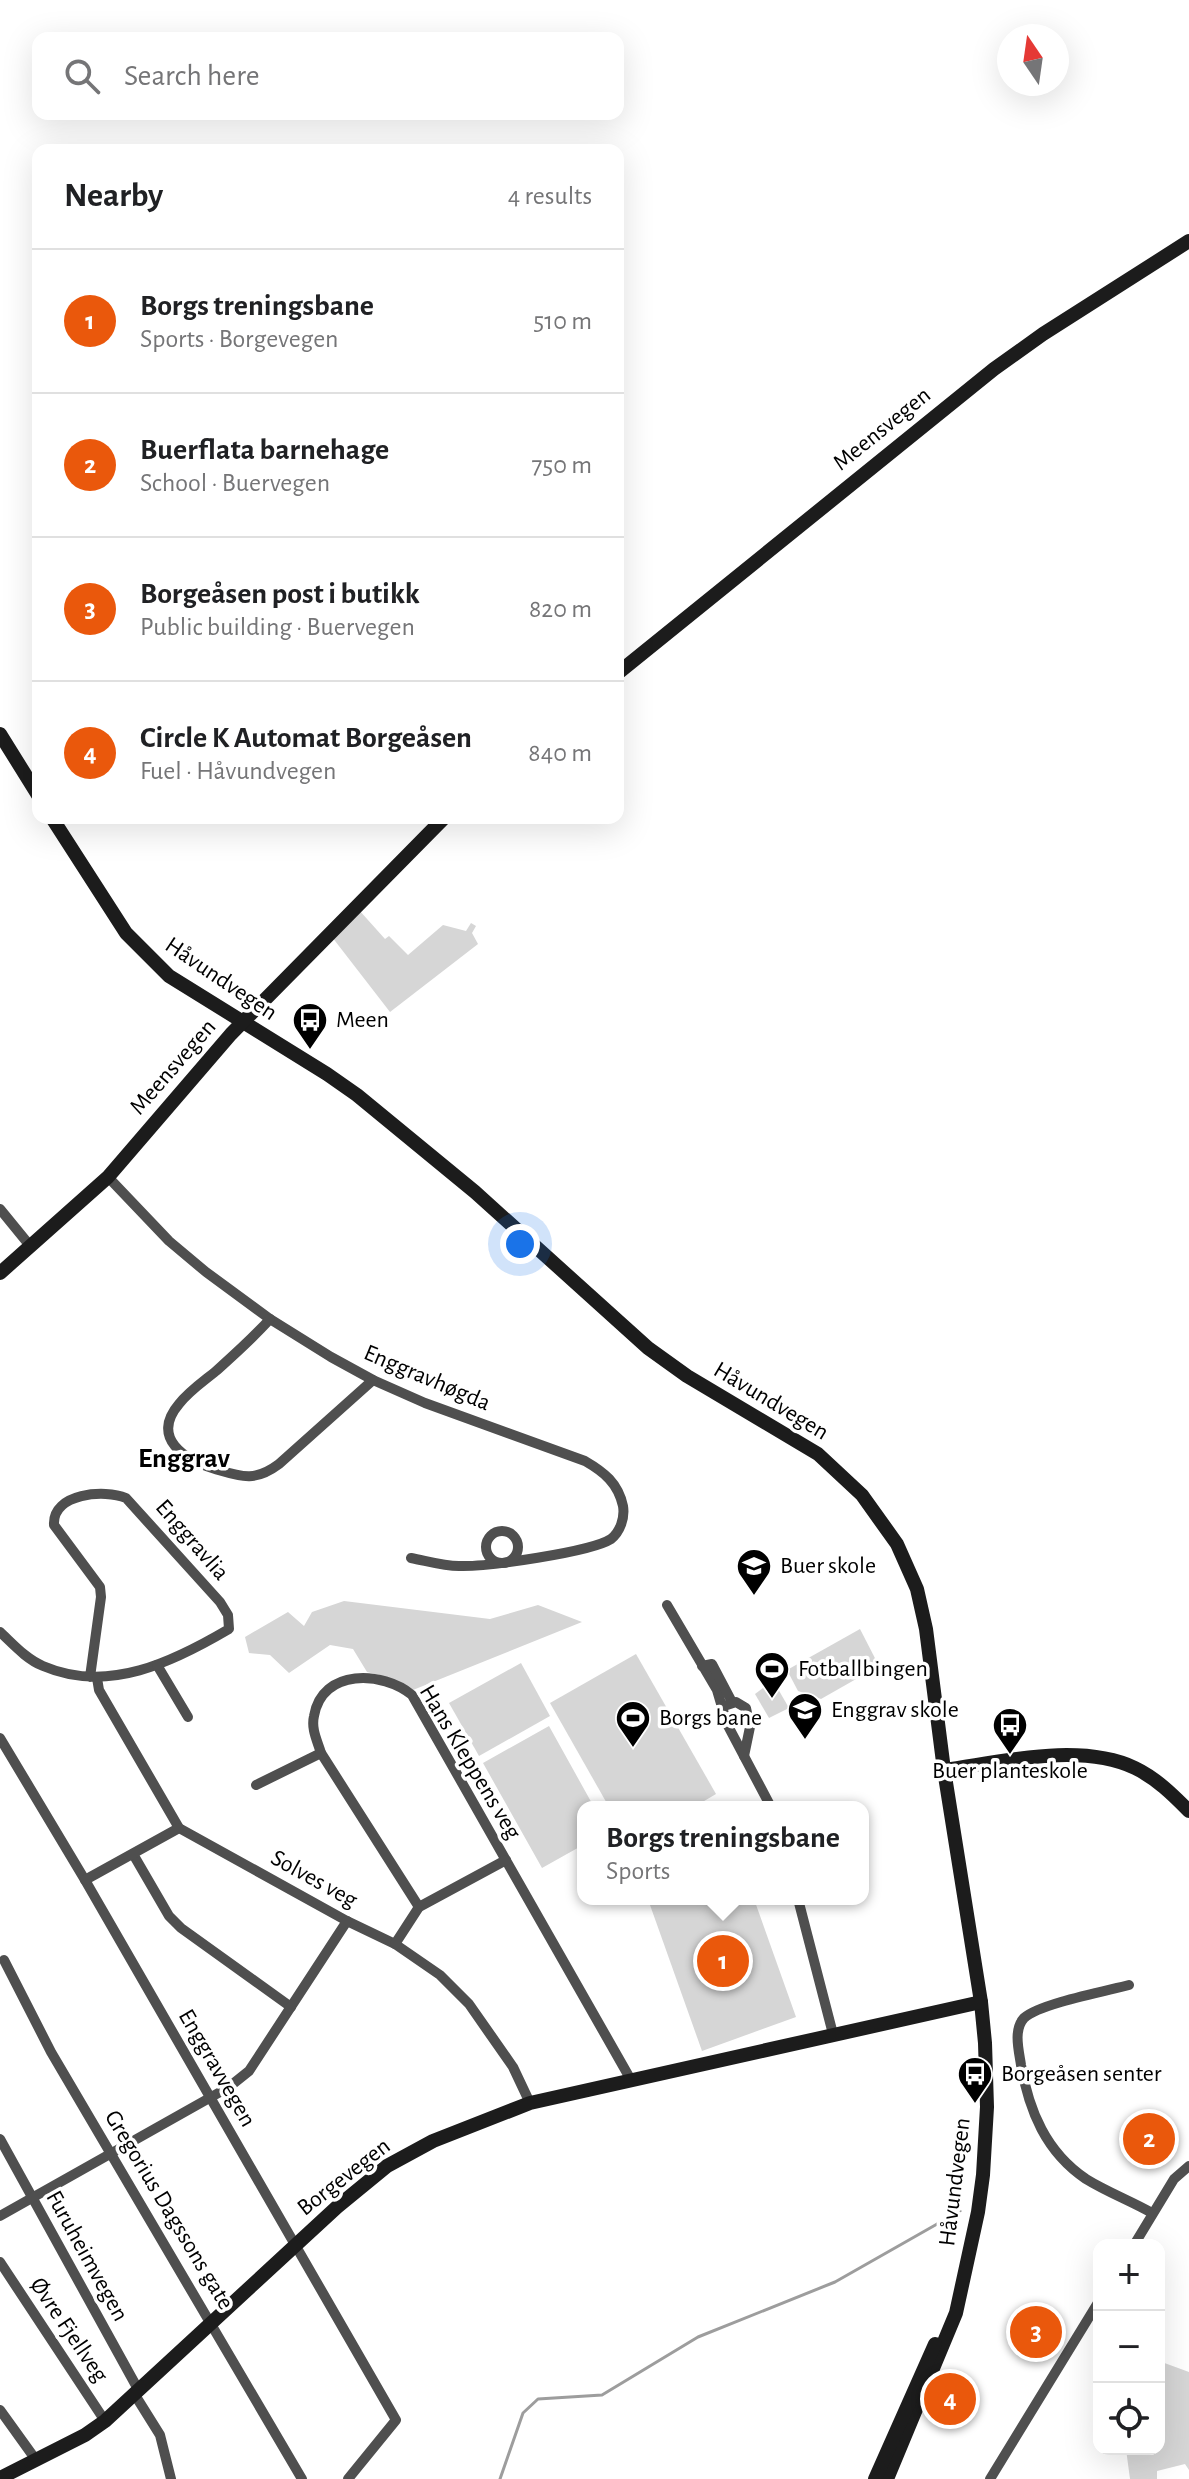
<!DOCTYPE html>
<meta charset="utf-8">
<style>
:root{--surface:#fff;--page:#f6f6f6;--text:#202124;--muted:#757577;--line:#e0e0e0;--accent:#ea580c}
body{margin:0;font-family:"Alegreya Sans",sans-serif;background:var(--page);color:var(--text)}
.controls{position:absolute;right:24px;bottom:24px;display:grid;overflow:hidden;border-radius:16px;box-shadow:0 8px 32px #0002}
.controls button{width:72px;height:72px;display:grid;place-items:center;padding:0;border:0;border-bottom:2px solid var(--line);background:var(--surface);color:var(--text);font:40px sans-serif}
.compass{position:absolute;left:997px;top:24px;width:72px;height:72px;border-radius:50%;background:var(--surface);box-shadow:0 8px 32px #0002;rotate:347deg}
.you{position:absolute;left:520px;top:1244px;width:28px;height:28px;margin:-20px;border:6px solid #fff;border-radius:50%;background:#1a73e8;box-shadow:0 0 0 12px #1a73e833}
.badge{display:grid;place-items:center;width:52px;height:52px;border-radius:50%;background:var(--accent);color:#fff;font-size:26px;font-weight:700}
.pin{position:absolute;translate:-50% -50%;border:4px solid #fff;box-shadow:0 2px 8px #0006}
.popup{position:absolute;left:577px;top:1801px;width:292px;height:104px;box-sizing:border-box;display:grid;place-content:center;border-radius:16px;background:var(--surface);filter:drop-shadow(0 2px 6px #0005);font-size:26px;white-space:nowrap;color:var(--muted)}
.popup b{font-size:30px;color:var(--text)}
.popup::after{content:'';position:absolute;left:50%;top:100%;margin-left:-16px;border:16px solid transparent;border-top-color:var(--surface)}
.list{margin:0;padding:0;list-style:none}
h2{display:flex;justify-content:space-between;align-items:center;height:104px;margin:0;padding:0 32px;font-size:34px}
h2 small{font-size:26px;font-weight:400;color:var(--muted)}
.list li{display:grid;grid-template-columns:52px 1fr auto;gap:24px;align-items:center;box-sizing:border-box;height:144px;padding:0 32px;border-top:2px solid var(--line)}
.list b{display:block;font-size:30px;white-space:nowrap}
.list p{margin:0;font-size:26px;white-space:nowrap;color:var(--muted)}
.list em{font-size:26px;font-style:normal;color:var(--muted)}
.icon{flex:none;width:44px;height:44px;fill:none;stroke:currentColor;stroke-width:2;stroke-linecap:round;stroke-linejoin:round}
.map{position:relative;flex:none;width:1189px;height:2479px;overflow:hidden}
.search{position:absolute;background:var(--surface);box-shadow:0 8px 32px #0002;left:32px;top:32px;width:592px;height:88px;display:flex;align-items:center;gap:20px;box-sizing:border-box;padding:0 28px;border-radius:16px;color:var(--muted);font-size:30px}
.panel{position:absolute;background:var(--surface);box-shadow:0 8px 32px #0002;left:32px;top:144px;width:592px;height:680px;border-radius:16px}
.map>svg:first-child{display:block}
.green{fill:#d6d6d6}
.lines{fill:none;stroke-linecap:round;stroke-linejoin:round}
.stream{stroke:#9d9d9d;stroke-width:3}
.street{stroke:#4f4f4f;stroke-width:10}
.secondary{stroke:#1c1c1c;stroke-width:14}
.labels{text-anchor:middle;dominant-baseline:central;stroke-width:7;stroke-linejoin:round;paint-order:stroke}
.street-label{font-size:24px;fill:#000;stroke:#fff}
.poi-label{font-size:24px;fill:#000;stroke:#fff;text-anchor:start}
.quarter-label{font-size:28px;font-weight:bold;fill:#000;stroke:#fff}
</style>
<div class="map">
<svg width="1189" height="2479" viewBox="0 0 1189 2479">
<rect width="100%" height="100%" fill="#fff"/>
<g class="green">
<path d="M359 910 385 939 389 936 408 955 443 925 466 931 471 923 476 926 472 933 478 944 390 1012 332 937Z"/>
<path d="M344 1601 490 1619 538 1605 582 1622 408 1692C398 1678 383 1676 367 1672L353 1649 330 1645 289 1673 270 1655 249 1653 245 1637 288 1612 304 1626 312 1612Z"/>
<path d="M860 1629 879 1666 821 1699 798 1691 787 1670Z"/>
<path d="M636 1654 716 1794 694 1807H609L550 1703Z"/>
<path d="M521 1663 550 1716 479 1756 449 1703Z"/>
<path d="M771 1682H774L789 1708 769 1718 755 1694Z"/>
<path d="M549 1726 594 1807H583V1845L542 1868 483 1763Z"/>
<path d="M666 1899H754L796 2017 702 2051 650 1905Z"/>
<path d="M1159 2361 1189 2372V2470L1185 2464 1157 2471V2479H1130L1126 2449H1159Z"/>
</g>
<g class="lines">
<path class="stream" d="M500 2479 523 2413 538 2399 602 2395 698 2337 835 2282 960 2211"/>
<g class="street">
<path d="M108 1177 169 1241 206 1272 270 1319 331 1357 373 1380 425 1403 585 1461C604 1472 618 1483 623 1506 625 1518 620 1532 611 1539 591 1552 486 1567 459 1566 443 1566 427 1561 411 1558"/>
<path d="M0 1209 31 1247"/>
<path d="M270 1319C253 1338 235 1354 216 1371 204 1381 189 1391 179 1404 150 1438 185 1460 215 1469 242 1477 255 1482 279 1464L373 1380"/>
<circle cx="502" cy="1547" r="16"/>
<path d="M667 1605 717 1690 727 1724 771 1807"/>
<path d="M0 1632C13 1644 26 1659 43 1666 108 1694 173 1662 229 1629L228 1615 220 1602 126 1498C105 1489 52 1493 54 1525L100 1587 101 1597 90 1677"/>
<path d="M157 1665 188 1717"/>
<path d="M702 1666 712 1664 732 1702"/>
<path d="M97 1678 99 1690 179 1828 347 1921 395 1944 440 1975 469 2004 513 2067 530 2103"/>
<path d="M721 1707 736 1702 746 1708 750 1727 744 1756"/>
<path d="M0 1738 85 1880 396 2420 348 2479"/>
<path d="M256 1785 321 1753"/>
<path d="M133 1854 169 1916 181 1928 291 2007"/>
<path d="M85 1880 179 1828"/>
<path d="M798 1899 833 2034"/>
<path d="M419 1907 321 1753C317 1740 311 1729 314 1716 322 1668 383 1671 412 1695L631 2080"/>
<path d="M395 1944 419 1907 506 1860"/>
<path d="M4 1960 51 2052 302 2479"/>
<path d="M1129 1985C1106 1991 1039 2004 1024 2018 1013 2030 1019 2051 1021 2065 1029 2111 1046 2152 1086 2179 1107 2192 1131 2201 1152 2213"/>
<path d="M0 2139 139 2391"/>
<path d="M0 2216 229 2087 249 2071 347 1921"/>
<path d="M1134 2245 1174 2179 1189 2166"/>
<path d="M0 2262 105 2421"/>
<path d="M135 2395 160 2435 171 2479"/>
<path d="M0 2410 36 2460"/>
<path d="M990 2479 1099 2301"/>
</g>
<g class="secondary">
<path d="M618 673 994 369 1043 334 1189 241"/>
<path d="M0 734 38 795"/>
<path d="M52 818 126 933 169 976 327 1074 357 1095 475 1192 648 1348 687 1376 818 1454 862 1495 897 1544 917 1589 926 1629 944 1770 981 2002 985 2043 987 2107 983 2175 978 2212 956 2313 887 2479"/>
<path d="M0 1273 108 1177 231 1034 444 818"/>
<path d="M944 1770C1002 1762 1080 1742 1135 1768 1156 1778 1173 1795 1189 1811"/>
<path d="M0 2478 85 2435 105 2421 337 2207 387 2166 433 2141 530 2103 981 2002"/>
<path d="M875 2479 935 2344"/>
</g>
</g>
<defs>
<g id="bus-pin" transform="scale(1.8)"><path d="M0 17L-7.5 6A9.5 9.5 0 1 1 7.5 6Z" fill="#000" stroke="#fff"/><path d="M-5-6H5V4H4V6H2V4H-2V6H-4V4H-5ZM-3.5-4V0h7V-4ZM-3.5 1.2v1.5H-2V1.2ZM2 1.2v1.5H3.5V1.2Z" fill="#fff"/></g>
<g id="school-pin" transform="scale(1.8)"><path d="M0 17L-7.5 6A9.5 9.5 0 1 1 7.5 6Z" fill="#000" stroke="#fff"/><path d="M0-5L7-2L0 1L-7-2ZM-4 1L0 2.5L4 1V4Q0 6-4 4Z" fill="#fff"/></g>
<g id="stadium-pin" transform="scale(1.8)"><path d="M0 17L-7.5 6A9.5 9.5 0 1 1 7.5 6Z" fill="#000" stroke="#fff"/><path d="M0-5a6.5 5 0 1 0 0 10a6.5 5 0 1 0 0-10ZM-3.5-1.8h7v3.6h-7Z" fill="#fff"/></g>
</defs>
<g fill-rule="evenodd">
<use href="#bus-pin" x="310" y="1020"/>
<use href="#school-pin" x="754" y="1566"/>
<use href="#stadium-pin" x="772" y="1669"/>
<use href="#school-pin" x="805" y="1710"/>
<use href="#stadium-pin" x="633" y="1718"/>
<use href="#bus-pin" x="1010" y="1725"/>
<use href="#bus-pin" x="975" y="2074"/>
</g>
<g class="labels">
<g class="street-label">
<text transform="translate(882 429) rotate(-39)">Meensvegen</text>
<text transform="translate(221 979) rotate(34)">Håvundvegen</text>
<text transform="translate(173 1067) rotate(-49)">Meensvegen</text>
<text transform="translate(427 1378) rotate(23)">Enggravhøgda</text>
<text transform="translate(771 1401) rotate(31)">Håvundvegen</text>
<text transform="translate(192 1540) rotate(49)">Enggravlia</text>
<text transform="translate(470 1762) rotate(59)">Hans Kleppens veg</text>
<text transform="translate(314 1879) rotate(29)">Solves veg</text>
<text transform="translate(217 2068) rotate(60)">Enggravvegen</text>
<text transform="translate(344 2177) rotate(-38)">Borgevegen</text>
<text transform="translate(955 2182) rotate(-83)">Håvundvegen</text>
<text transform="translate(169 2210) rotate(59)">Gregorius Dagssons gate</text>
<text transform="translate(87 2256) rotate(61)">Furuheimvegen</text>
<text transform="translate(69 2330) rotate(56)">Øvre Fjellveg</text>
</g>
<g class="poi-label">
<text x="336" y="1020">Meen</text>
<text x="780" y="1566">Buer skole</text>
<text x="798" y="1669">Fotballbingen</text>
<text x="831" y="1710">Enggrav skole</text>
<text x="659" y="1718">Borgs bane</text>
<text x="1010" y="1771" text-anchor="middle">Buer planteskole</text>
<text x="1001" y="2074">Borgeåsen senter</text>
</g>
<g class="quarter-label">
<text x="184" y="1459">Enggrav</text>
</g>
</g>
</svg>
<div class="controls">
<button>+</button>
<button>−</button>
<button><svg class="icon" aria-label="locate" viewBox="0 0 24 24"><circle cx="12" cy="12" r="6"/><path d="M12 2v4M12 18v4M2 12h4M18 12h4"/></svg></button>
</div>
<svg class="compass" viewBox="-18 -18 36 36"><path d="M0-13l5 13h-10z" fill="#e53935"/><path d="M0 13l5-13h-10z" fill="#757577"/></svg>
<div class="you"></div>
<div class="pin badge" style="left:723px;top:1961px">1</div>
<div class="popup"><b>Borgs treningsbane</b>Sports</div>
<div class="pin badge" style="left:1149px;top:2139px">2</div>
<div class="pin badge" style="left:1036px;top:2332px">3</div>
<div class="pin badge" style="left:950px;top:2399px">4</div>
<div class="search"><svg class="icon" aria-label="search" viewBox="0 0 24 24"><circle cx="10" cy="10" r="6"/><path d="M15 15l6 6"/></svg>Search here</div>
<section class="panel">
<h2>Nearby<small>4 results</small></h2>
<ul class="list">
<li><span class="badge">1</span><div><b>Borgs treningsbane</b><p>Sports · Borgevegen</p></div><em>510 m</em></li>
<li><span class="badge">2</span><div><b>Buerflata barnehage</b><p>School · Buervegen</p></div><em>750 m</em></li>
<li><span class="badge">3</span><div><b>Borgeåsen post i butikk</b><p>Public building · Buervegen</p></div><em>820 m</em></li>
<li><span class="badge">4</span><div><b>Circle K Automat Borgeåsen</b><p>Fuel · Håvundvegen</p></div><em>840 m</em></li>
</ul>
</section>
</div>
